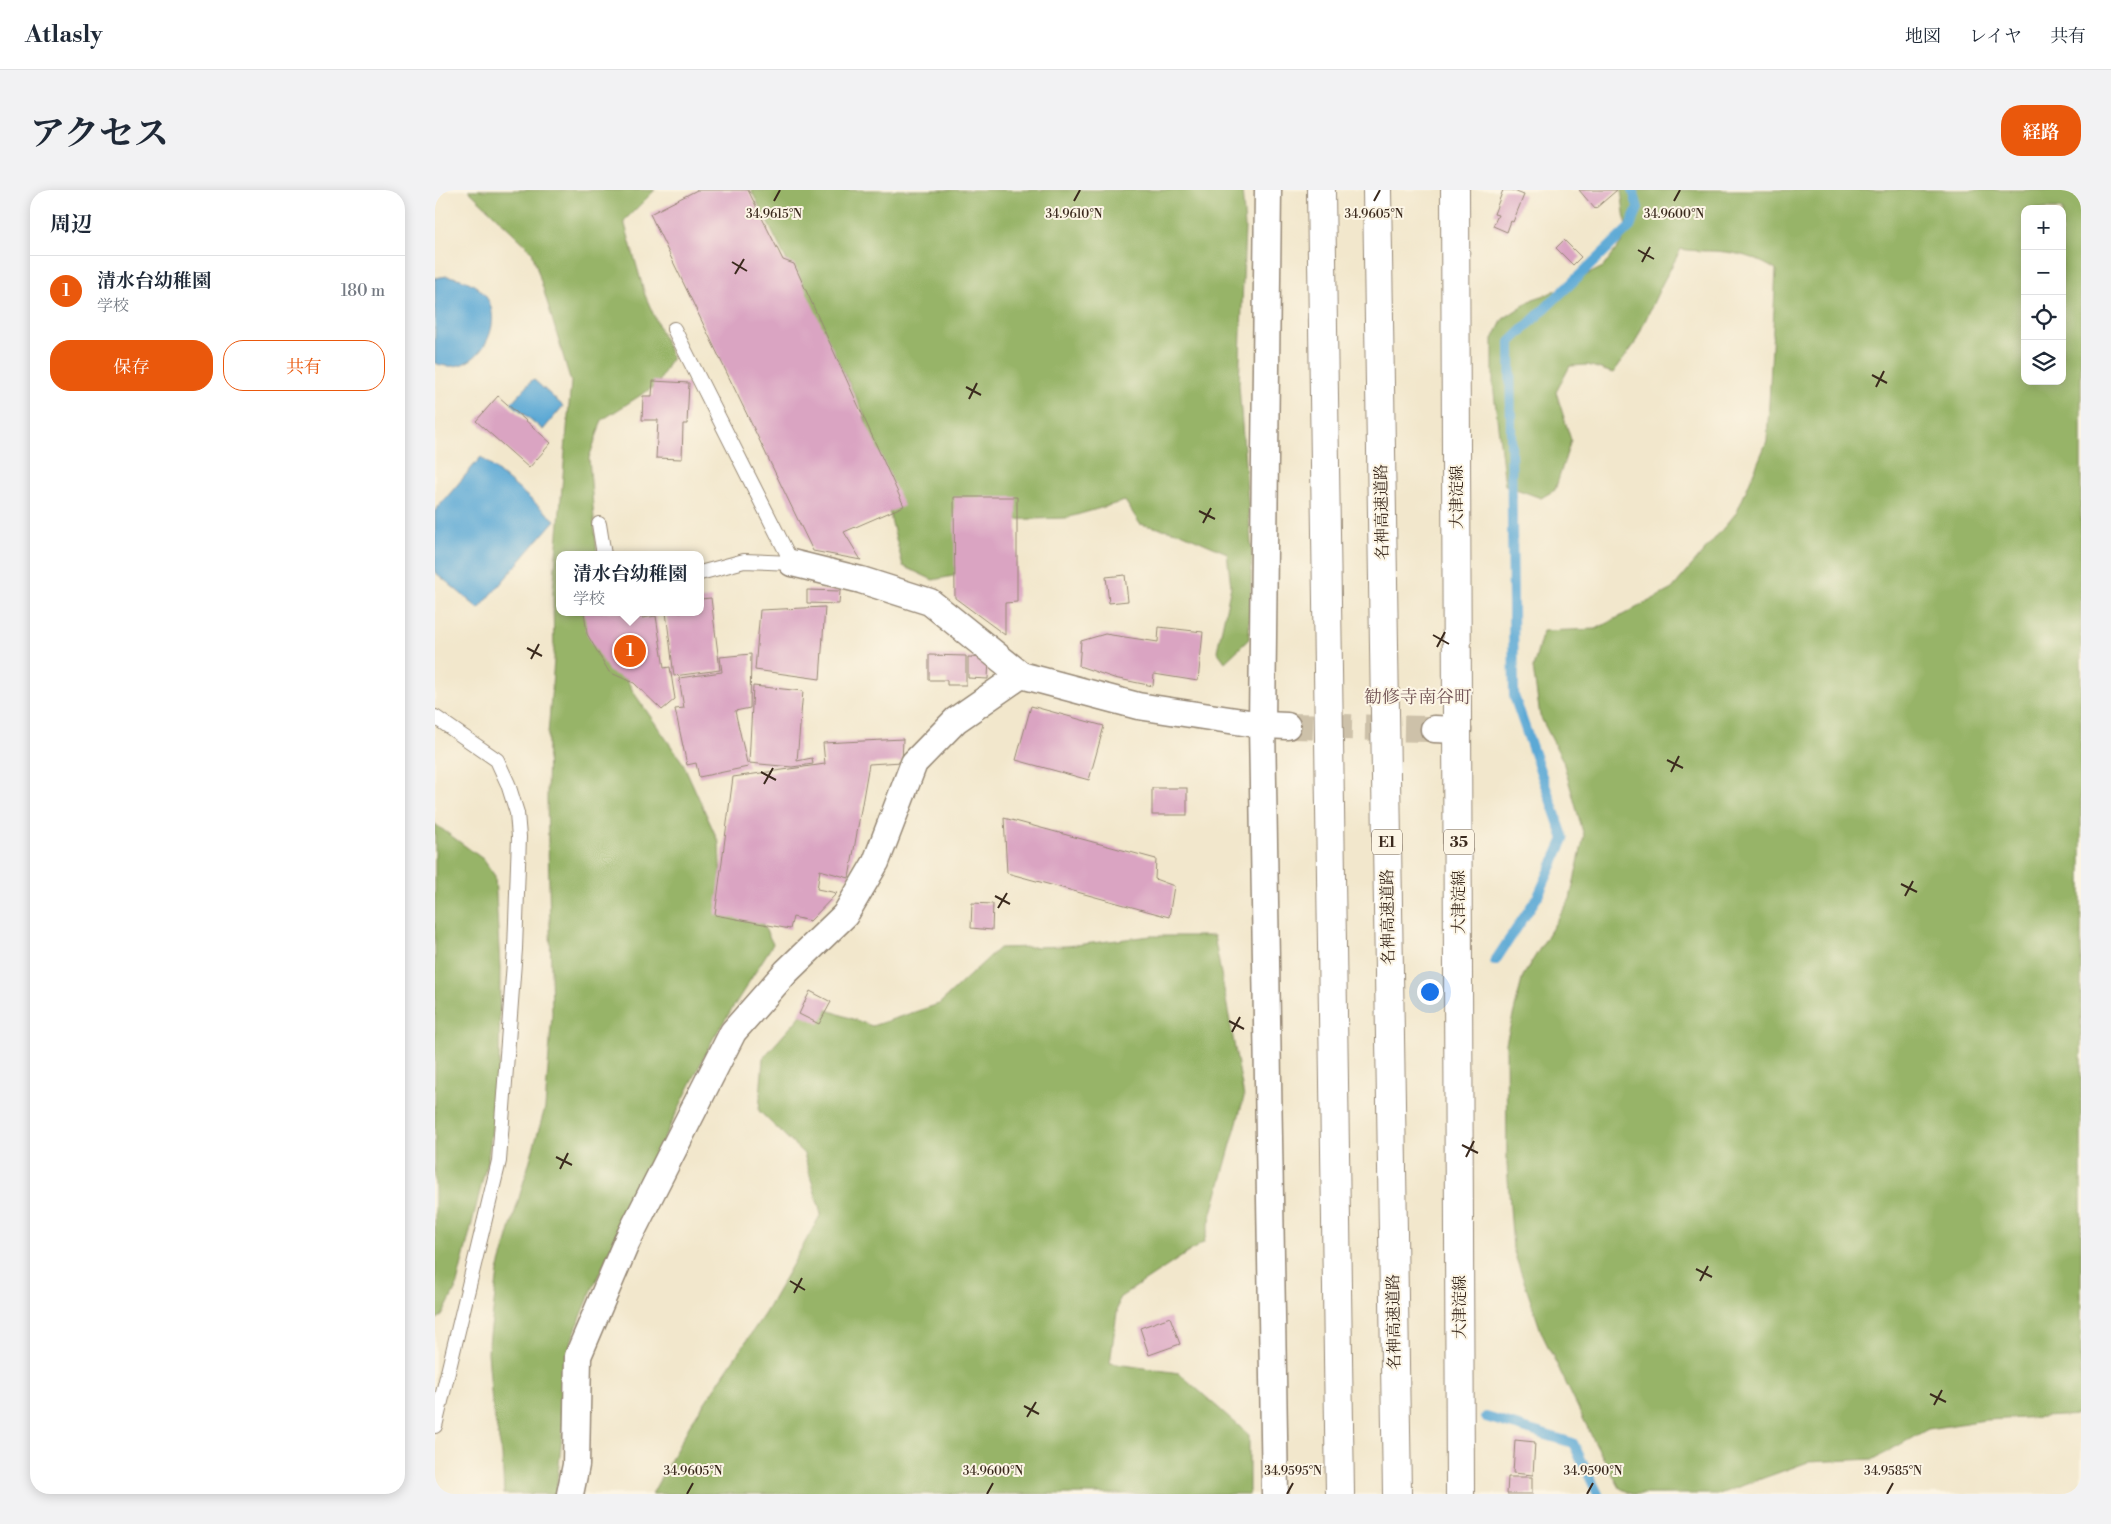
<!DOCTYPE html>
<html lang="ja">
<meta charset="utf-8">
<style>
:root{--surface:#fff;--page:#f2f2f3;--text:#1f2937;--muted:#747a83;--line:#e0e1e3;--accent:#ea580c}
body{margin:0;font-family:"Libre Bodoni","Noto Serif JP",serif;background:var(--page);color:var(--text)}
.controls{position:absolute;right:15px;top:15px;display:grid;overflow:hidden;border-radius:10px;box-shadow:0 2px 12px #0003}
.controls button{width:45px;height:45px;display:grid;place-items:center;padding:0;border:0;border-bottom:1px solid var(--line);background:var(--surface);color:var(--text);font:25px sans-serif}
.you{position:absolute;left:994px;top:801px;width:18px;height:18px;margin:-12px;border:4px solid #fff;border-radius:50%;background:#1a73e8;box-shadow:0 0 0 8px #1a73e833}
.badge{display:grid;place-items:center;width:32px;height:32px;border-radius:50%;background:var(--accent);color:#fff;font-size:16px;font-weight:700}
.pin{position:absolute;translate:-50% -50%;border:2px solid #fff;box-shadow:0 1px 5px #0006}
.popup{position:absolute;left:121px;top:361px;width:148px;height:65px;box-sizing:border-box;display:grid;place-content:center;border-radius:10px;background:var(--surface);filter:drop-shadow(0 1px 4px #0005);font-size:16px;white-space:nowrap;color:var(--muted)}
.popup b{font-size:19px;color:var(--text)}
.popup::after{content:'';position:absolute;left:50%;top:100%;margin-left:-10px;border:10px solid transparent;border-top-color:var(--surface)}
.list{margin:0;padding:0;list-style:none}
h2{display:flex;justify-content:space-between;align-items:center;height:65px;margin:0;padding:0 20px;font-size:21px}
h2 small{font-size:16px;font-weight:400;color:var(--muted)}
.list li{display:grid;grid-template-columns:32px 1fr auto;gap:15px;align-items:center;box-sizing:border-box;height:70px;padding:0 20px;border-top:1px solid var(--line)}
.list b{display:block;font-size:19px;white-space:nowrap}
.list p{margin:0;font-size:16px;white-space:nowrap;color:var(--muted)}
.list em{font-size:16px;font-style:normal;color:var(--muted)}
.actions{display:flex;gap:10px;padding:15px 20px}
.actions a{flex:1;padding:11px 0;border:1px solid var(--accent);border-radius:20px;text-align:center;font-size:18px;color:var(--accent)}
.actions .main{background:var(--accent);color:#fff}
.icon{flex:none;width:28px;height:28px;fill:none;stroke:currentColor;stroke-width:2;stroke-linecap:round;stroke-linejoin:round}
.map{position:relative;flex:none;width:1646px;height:1304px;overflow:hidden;border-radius:20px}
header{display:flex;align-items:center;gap:30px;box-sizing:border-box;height:70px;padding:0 25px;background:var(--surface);border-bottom:1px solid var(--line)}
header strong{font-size:24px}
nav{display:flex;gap:28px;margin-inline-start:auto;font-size:18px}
.intro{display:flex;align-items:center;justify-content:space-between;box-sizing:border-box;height:120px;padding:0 30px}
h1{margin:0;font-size:35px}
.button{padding:12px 22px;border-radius:20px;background:var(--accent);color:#fff;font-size:18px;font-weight:700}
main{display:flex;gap:30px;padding:0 30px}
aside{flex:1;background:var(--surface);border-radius:20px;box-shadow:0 2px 12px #0003}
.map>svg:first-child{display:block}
.forest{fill:#97b467;stroke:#696f42;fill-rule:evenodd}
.water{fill:#5ca9d5;stroke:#4c6a7a}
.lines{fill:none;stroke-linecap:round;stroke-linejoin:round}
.stream{stroke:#5ca9d5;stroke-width:10}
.building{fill:#daa4c2}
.minor-tunnel{stroke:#cdc1a9;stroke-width:26;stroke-dasharray:26 13;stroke-linecap:butt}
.service-casing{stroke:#968875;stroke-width:16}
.minor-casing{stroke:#968875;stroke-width:29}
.primary-casing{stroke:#968875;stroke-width:30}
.motorway-casing{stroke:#968875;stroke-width:30}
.service{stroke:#fff;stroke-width:14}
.minor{stroke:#fff;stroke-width:26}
.primary{stroke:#fff;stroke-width:28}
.motorway{stroke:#fff;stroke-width:28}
.ticks{fill:none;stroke:#3b2a1e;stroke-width:2}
.labels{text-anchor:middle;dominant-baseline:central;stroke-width:4;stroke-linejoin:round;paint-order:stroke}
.shield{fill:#fcf5e5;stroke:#75675a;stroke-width:1}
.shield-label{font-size:15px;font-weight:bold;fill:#3b2a1e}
.street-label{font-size:16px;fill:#3b2a1e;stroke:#fcf5e5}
.neighbourhood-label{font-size:18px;fill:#735557;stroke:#fcf5e5}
.ticks-label{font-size:12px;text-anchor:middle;fill:#3b2a1e;stroke:#fcf5e5;stroke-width:4;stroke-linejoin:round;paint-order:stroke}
</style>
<header>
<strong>Atlasly</strong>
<nav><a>地図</a><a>レイヤ</a><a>共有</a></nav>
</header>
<div class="intro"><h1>アクセス</h1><a class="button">経路</a></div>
<main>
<aside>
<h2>周辺<small></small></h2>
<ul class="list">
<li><span class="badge">1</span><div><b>清水台幼稚園</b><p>学校</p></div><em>180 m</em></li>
</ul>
<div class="actions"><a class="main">保存</a><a>共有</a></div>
</aside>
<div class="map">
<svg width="1646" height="1304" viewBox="0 0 1646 1304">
<rect width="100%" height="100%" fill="#fcf5e5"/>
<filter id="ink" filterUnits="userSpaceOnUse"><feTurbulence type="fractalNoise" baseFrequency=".02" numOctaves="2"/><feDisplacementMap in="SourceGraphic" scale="10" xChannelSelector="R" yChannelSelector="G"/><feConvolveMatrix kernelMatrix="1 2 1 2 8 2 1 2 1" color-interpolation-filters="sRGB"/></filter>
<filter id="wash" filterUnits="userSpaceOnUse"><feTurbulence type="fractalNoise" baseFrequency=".0096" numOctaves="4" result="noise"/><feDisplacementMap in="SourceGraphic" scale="20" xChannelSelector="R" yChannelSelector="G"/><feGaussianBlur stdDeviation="1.12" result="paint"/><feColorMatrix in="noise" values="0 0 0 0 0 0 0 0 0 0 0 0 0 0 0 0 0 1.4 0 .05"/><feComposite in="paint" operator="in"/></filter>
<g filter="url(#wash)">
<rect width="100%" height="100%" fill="#f2e7cc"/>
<g class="forest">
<path d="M33 0H220L189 31 210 105 237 167 223 194 167 230 154 268 162 365H125V422H168L172 453 199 503 248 573 284 653 287 719 325 729 338 754 278 849 202 1003 156 1102 137 1149 121 1304H69L67 1265 57 1214 53 1162 63 1081 110 918 117 824 112 609 113 544 119 470 118 402 136 192 97 61Z"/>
<path d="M316 0H807L810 37 804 195 817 365 814 449 790 472 782 461 796 396 792 363 746 343 705 334 690 311 631 328 563 330 533 383 498 390 468 376 428 221Z"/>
<path d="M1186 0H1646V1225L1550 1230 1493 1239 1439 1269 1373 1272 1284 1304H1197L1185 1298 1161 1255 1107 1144 1078 1059 1072 974 1071 853 1088 786 1135 709 1149 646 1128 571 1105 526 1098 478 1108 441 1161 439 1237 399 1302 322 1332 251 1341 80C1325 70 1309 64 1290 62 1275 60 1261 62 1246 59L1227 94 1199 155 1178 183 1153 175 1135 176 1121 202 1136 250 1120 300 1106 308 1070 295 1058 194V149L1068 129 1098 109 1113 104 1168 77 1192 45ZM1590 19H1627V191H1590Z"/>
<path d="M0 634 48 669 60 686 65 778 64 890 53 968 21 1098 7 1126 0 1130Z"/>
<path d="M716 746H779L809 907 769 1052 684 1108 675 1173 744 1183 814 1245V1304H217L256 1233 330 1123 386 1024 369 964 324 921 328 868 376 814 437 836 504 814 564 758 632 756Z"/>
</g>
<g class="water">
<path d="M12 86C93 97 51 195 0 173V88Z"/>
<path d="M98 189 128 216 108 240 76 213Z"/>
<path d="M46 267 120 330 44 419 0 382V321Z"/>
</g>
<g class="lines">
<g class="stream">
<path d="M1060 771 1103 706 1129 649 1079 506 1075 152 1195 37 1203 18 1198 0"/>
<path d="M1051 1227 1138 1253 1163 1304"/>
</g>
</g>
<g id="blocks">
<g class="building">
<path d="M262 0H313L348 70 359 74 469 316 409 342 426 370 378 361 215 24Z"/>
<path d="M1068 0H1076L1089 5 1078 32 1076 31 1072 42 1058 36 1063 25 1059 24Z"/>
<path d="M1144 0H1182L1160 19Z"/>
<path d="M1129 50 1146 67 1138 75 1121 58Z"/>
<path d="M218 191 254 193 252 234H248L247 269 221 268 223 230H207L208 206H217Z"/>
<path d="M63 206 116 253 94 278 41 231Z"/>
<path d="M519 307H582V412L570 413V445L520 408Z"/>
<path d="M690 385 693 411 674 413 671 387Z"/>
<path d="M372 400 405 401 404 414 372 413Z"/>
<path d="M276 408 285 480 239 486 231 422H265V409Z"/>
<path d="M390 417 385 489 320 480 325 420Z"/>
<path d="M149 422H206L207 428 221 426 229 478 235 477 240 509 227 520 199 493 174 482 152 444Z"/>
<path d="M724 437 768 442 763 491 719 484 718 496 679 488 644 476 646 451 670 444 723 452Z"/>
<path d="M316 464 315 518 300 521 313 577 264 587 261 573 252 575 240 519 249 518 244 488 287 482 285 467Z"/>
<path d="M494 465 531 466V495H512V490H494Z"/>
<path d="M533 467 554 468 553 489 533 488Z"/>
<path d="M318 496 368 501 362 571 377 568 378 574 357 577 314 573Z"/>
<path d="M596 516 669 536 654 590 581 570Z"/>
<path d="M468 549 467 572 434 574 414 688 385 680 382 699 402 703 375 731 358 727 355 739 280 725 298 587 390 574 388 553Z"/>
<rect x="717" y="598" width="35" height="27"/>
<path d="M569 628 721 669 720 689 739 696 734 727 572 683Z"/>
<path d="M537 713 558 714 557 740 536 738Z"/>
<path d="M375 801 396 812 384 834 364 824Z"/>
<path d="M735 1127 745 1154 714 1165 705 1138Z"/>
<path d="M1080 1250 1100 1252 1098 1285 1078 1283Z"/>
<path d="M1073 1287H1097V1304H1072Z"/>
</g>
</g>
</g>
<g filter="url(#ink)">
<use href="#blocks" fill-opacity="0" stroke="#968875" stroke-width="1"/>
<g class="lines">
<path class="minor-tunnel" d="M852 536 999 539"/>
<g class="service-casing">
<g id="service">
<path d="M239 139 357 373 309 371 265 383"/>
<path d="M164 334 169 365"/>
<path d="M0 527 62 570 73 594 82 623 84 647 80 759 64 971 0 1236"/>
</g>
</g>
<g class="minor-casing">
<g id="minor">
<path d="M833 0 827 535 840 1304"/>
<path d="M357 373 426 390 495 412 586 485"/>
<path d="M999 539 1023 540"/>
<path d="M135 1304 141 1275 143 1166 192 1051 298 842 351 782 410 725 441 672 479 573 521 530 586 485 703 516 827 535 852 536"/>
</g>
</g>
<g class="primary-casing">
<path id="primary" d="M1020 0 1025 1304"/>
</g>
<g class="motorway-casing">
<g id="motorway">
<path d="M886 0 905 1304"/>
<path d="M942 0 962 1304"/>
</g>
</g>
<use href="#service" class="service"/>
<use href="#minor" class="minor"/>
<use href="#primary" class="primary"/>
<use href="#motorway" class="motorway"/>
</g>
</g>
<path class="ticks" d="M339 11 345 0M639 11 645 0M939 11 945 0M1239 11 1245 0M1203 60 1219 69M297 72 312 81M1207 72 1215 57M300 84 309 69M1437 185 1452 193M531 197 546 205M1441 197 1449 181M534 209 542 193M764 321 780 329M768 333 776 318M998 445 1014 454M1002 457 1010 442M92 458 107 466M96 469 104 454M1232 570 1248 578M326 582 341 590M1236 582 1244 566M329 594 338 578M1466 694 1482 702M560 706 575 714M1470 706 1478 691M563 718 572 703M794 831 809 839M797 842 805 827M1027 955 1043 963M121 967 137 975M1031 967 1039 951M125 979 133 963M1261 1079 1277 1087M355 1091 370 1100M1265 1091 1273 1076M359 1103 367 1088M1495 1204 1511 1212M1499 1215 1507 1200M589 1216 604 1224M592 1227 601 1212M252 1304 258 1293M552 1304 558 1293M852 1304 858 1293M1152 1304 1158 1293M1452 1304 1458 1293"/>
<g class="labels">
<g class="shield">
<rect x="937" y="639.5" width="30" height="25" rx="4"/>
<rect x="1009" y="639.5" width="30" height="25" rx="4"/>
</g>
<g class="shield-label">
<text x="952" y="652">E1</text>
<text x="1024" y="652">35</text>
</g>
<g class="street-label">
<text transform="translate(1022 307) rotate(-90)">大津淀線</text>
<text transform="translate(947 322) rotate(-91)">名神高速道路</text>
<text transform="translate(1024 712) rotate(-90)">大津淀線</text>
<text transform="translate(953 727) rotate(-91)">名神高速道路</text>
<text transform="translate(1025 1117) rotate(-90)">大津淀線</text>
<text transform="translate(959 1132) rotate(-91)">名神高速道路</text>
</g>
<g class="neighbourhood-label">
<text x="983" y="507">勧修寺南谷町</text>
</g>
</g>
<g class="ticks-label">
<text x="339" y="28">34.9615°N</text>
<text x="639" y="28">34.9610°N</text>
<text x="939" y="28">34.9605°N</text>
<text x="1239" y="28">34.9600°N</text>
<text x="258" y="1285">34.9605°N</text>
<text x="558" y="1285">34.9600°N</text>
<text x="858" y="1285">34.9595°N</text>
<text x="1158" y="1285">34.9590°N</text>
<text x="1458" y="1285">34.9585°N</text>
</g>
</svg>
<div class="controls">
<button>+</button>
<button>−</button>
<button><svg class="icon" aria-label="locate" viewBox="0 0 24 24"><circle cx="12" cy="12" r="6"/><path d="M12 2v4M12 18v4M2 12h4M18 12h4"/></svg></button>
<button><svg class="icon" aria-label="layers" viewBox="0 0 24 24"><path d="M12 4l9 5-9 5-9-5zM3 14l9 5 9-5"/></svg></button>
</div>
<div class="you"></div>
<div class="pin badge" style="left:195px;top:461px">1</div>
<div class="popup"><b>清水台幼稚園</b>学校</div>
</div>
</main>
